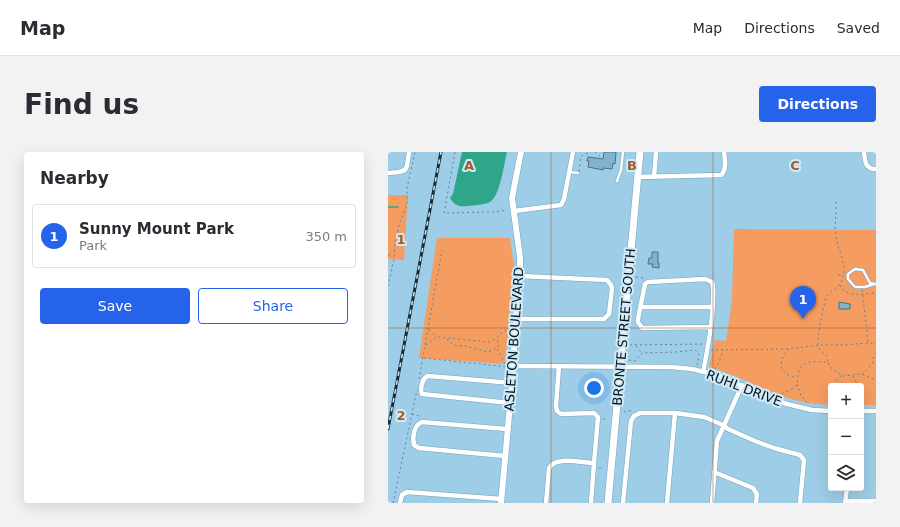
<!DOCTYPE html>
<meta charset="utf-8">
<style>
:root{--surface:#fff;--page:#f2f2f3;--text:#2b2b33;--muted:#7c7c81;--line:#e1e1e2;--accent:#2563eb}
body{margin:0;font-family:"DejaVu Sans",sans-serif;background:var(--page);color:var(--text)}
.controls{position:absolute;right:12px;bottom:12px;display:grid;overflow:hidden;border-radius:4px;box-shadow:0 4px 16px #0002}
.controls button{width:36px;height:36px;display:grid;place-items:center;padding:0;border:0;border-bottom:1px solid var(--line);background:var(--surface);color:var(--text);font:20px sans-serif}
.you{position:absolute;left:206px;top:236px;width:14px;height:14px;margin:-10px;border:3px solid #fff;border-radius:50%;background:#1a73e8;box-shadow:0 0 0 6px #1a73e833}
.badge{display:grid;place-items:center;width:26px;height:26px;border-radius:50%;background:var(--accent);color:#fff;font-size:13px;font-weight:700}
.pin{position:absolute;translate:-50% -33px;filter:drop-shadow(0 1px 2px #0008)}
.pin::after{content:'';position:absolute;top:21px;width:14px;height:12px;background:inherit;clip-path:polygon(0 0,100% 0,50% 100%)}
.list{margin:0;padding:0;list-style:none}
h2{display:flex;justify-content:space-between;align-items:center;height:52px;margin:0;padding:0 16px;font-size:17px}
h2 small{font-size:13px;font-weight:400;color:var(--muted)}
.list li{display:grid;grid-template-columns:26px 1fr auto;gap:12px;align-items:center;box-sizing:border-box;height:64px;margin:0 8px 8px;padding:0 8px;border:1px solid var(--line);border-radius:4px}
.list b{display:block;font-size:15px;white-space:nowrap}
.list p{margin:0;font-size:13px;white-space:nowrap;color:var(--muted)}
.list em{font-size:13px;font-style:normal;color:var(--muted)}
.actions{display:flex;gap:8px;padding:12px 16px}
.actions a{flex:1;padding:9px 0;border:1px solid var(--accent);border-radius:4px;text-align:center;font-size:14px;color:var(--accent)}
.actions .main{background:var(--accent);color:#fff}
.icon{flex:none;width:22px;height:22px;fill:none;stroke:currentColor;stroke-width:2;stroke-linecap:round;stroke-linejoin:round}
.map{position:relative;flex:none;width:488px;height:351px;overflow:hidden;border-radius:4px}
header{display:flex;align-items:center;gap:24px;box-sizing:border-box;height:56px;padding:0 20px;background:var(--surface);border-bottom:1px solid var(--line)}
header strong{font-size:19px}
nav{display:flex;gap:22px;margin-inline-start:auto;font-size:14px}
.intro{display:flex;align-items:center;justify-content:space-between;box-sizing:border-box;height:96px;padding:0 24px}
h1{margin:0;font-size:28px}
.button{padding:10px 18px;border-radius:4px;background:var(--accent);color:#fff;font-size:14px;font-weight:700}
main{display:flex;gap:24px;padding:0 24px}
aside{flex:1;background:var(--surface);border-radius:4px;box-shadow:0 4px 16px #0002}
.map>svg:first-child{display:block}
.green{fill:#f59c61}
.water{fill:#2fa68a}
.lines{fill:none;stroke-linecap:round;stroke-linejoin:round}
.stream{stroke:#2fa68a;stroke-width:1.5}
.building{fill:#84b2cc;stroke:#447189}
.service-casing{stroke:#75a3bd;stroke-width:3.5}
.minor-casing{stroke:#75a3bd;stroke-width:5.5}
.tertiary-casing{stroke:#75a3bd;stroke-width:7}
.secondary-casing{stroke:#75a3bd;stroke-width:8}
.path{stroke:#608497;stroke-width:1;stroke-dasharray:2 3;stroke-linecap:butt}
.service{stroke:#fff;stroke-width:2.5}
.minor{stroke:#fff;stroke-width:4.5}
.tertiary{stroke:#fff;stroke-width:6}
.secondary{stroke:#fff;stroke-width:7}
.rail-casing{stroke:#172c37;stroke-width:3}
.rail{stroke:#d2eaf7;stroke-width:1.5;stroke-dasharray:4.5;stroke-linecap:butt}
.grid{fill:none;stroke:#9f5b2b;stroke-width:1;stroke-opacity:0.55}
.labels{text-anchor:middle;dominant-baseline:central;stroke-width:4;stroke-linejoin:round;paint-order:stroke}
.street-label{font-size:13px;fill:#03141d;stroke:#d2eaf7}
.grid-label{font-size:13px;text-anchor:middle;font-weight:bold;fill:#9f5b2b;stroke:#d2eaf7;stroke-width:4;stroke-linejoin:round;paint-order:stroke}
</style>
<header>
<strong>Map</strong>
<nav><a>Map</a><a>Directions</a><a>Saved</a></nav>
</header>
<div class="intro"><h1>Find us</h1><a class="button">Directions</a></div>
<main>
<aside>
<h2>Nearby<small></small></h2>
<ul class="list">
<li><span class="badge">1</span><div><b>Sunny Mount Park</b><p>Park</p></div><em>350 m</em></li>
</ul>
<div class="actions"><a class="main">Save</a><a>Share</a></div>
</aside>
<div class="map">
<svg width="488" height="351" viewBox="0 0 488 351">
<rect width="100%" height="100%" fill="#9dcde7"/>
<g class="green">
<path d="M0 43H20L16 108 0 107Z"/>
<path d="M346 77 488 78V253H473V234H443V253C426 252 410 250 394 244 369 235 347 222 321 215L327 188 338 189 344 147Z"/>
<path d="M49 86H122L126 115 117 212 31 206Z"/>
</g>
<path class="water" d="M74 0H119C116 12 112 44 102 50 96 53 87 53 80 54 71 55 67 54 62 46L65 42Z"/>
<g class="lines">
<path class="stream" d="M0 55H10"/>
</g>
<g class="building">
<path d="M216 0H228L227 12 225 11 224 17 215 16V18L200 15 201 9H199L200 5 215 7Z"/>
<path d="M264 100H270V111H271V116L264 115 265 112H260L261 106H264Z"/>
<path d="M451 150 462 152V157H451Z"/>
</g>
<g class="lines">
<g class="service-casing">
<g id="service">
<path d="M181 20 190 21"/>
<path d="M229 29 233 18 235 0"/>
<path d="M486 132 477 135H467L460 127V122L467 117 475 118 482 131 488 132"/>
</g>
</g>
<g class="minor-casing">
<g id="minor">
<path d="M476 0C477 9 477 17 488 17"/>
<path d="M0 21 11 20 17 18 19 14 21 0"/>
<path d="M249 25 333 23C339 18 337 7 336 0"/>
<path d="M266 25 268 0"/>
<path d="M126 59 173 53 176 47 185 0"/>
<path d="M253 155H325"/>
<path d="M128 167H216L221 162 224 136 223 133 219 128 132 124"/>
<path d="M125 214 283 215 304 217 329 223 387 248 399 252 424 258 443 259"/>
<path d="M171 214 168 254 169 259 173 262 206 261 210 265 206 311"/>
<path d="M315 220C320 196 324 173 325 149 325 142 326 136 324 130L317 127 260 130 257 132 250 167V170L254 176 323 175"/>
<path d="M122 251 34 242C32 237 34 226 40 224L124 231"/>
<path d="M473 259H488"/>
<path d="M117 304 31 296 26 293C24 285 26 273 34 270L119 277"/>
<path d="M326 320 365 336 369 342 368 351"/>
<path d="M458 349H488"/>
<path d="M12 351 14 343 19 340 114 347"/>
<path d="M158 351 161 317C166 303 194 311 206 311L203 351"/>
<path d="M235 351 243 269 246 264 252 261H287L316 265 335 273 340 277 367 289 386 296 412 303 416 308 412 351"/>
<path d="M279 351 287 261"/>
<path d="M324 351 329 289 354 233"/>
<path d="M457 351 459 336"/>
</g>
</g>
<g class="tertiary-casing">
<path id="tertiary" d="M113 351 124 231 129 150 132 124V105L124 46 133 0"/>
</g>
<g class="secondary-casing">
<path id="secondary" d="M220 351 252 0"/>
</g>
<g class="path">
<path d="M67 0 56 61 105 60 119 58"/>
<path d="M207 0 212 4"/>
<path d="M191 19 193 5 195 3 203 0"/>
<path d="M448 50C449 61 446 75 448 85 450 98 457 109 456 122"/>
<path d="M0 103H5"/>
<path d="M248 125 257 126"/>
<path d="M452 133C458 147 477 141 488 141"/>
<path d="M0 134 6 107 7 90 12 70 19 53V36L27 0"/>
<path d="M474 138 480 190"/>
<path d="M41 178 49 185"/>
<path d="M59 187C66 197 73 192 82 195 93 198 103 204 111 193L109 187"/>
<path d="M38 193 49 185 101 190C110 186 115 179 123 174"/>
<path d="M242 193 316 192"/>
<path d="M248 194 254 201"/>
<path d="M109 197 119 215"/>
<path d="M401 197C394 204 388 216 400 223 403 224 405 224 408 227"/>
<path d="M323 198 401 197 430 193H457L480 191 488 192"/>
<path d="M36 206 120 215"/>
<path d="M241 208 247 209 254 201 288 200 307 198 311 202 309 214"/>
<path d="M440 211 444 217 455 224 473 222 488 228"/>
<path d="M327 217 331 210 335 198"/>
<path d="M474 222 485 211V206L488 201"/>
<path d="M465 224 469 232 472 234"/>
<path d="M31 227 54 98"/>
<path d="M409 232 413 244 418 249V251"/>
<path d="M448 234V229L453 224"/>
<path d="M473 235 475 237 473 239"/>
<path d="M389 243C395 241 406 238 409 232 410 229 409 223 411 219 415 207 430 210 440 210L439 204C436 201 430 198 430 192 429 185 436 150 439 144 446 135 454 135 455 123H450"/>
<path d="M236 260 245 258"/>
<path d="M24 262 31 264V267"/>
<path d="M215 267H219"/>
<path d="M211 316H214"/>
<path d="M5 351 29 238"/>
</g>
<use href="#service" class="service"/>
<use href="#minor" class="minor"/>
<use href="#tertiary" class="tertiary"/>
<use href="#secondary" class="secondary"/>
<g class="rail-casing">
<path id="rail" d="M0 277 53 0"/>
</g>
<use href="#rail" class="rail"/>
</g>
<path class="grid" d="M163 0V351M325 0V351M0 176H488"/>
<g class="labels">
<g class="street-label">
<text transform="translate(236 175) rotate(-85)">BRONTE STREET SOUTH</text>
<text transform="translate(126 187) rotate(-86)">ASLETON BOULEVARD</text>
<text transform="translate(356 236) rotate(21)">RUHL DRIVE</text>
</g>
</g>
<g class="grid-label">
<text x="81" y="18">A</text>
<text x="244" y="18">B</text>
<text x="407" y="18">C</text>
<text x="13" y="92">1</text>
<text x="13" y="268">2</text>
</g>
</svg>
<div class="controls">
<button>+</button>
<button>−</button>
<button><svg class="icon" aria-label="layers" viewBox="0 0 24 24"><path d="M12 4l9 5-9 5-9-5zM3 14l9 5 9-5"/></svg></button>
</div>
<div class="you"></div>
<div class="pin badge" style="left:415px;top:167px">1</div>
</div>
</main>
